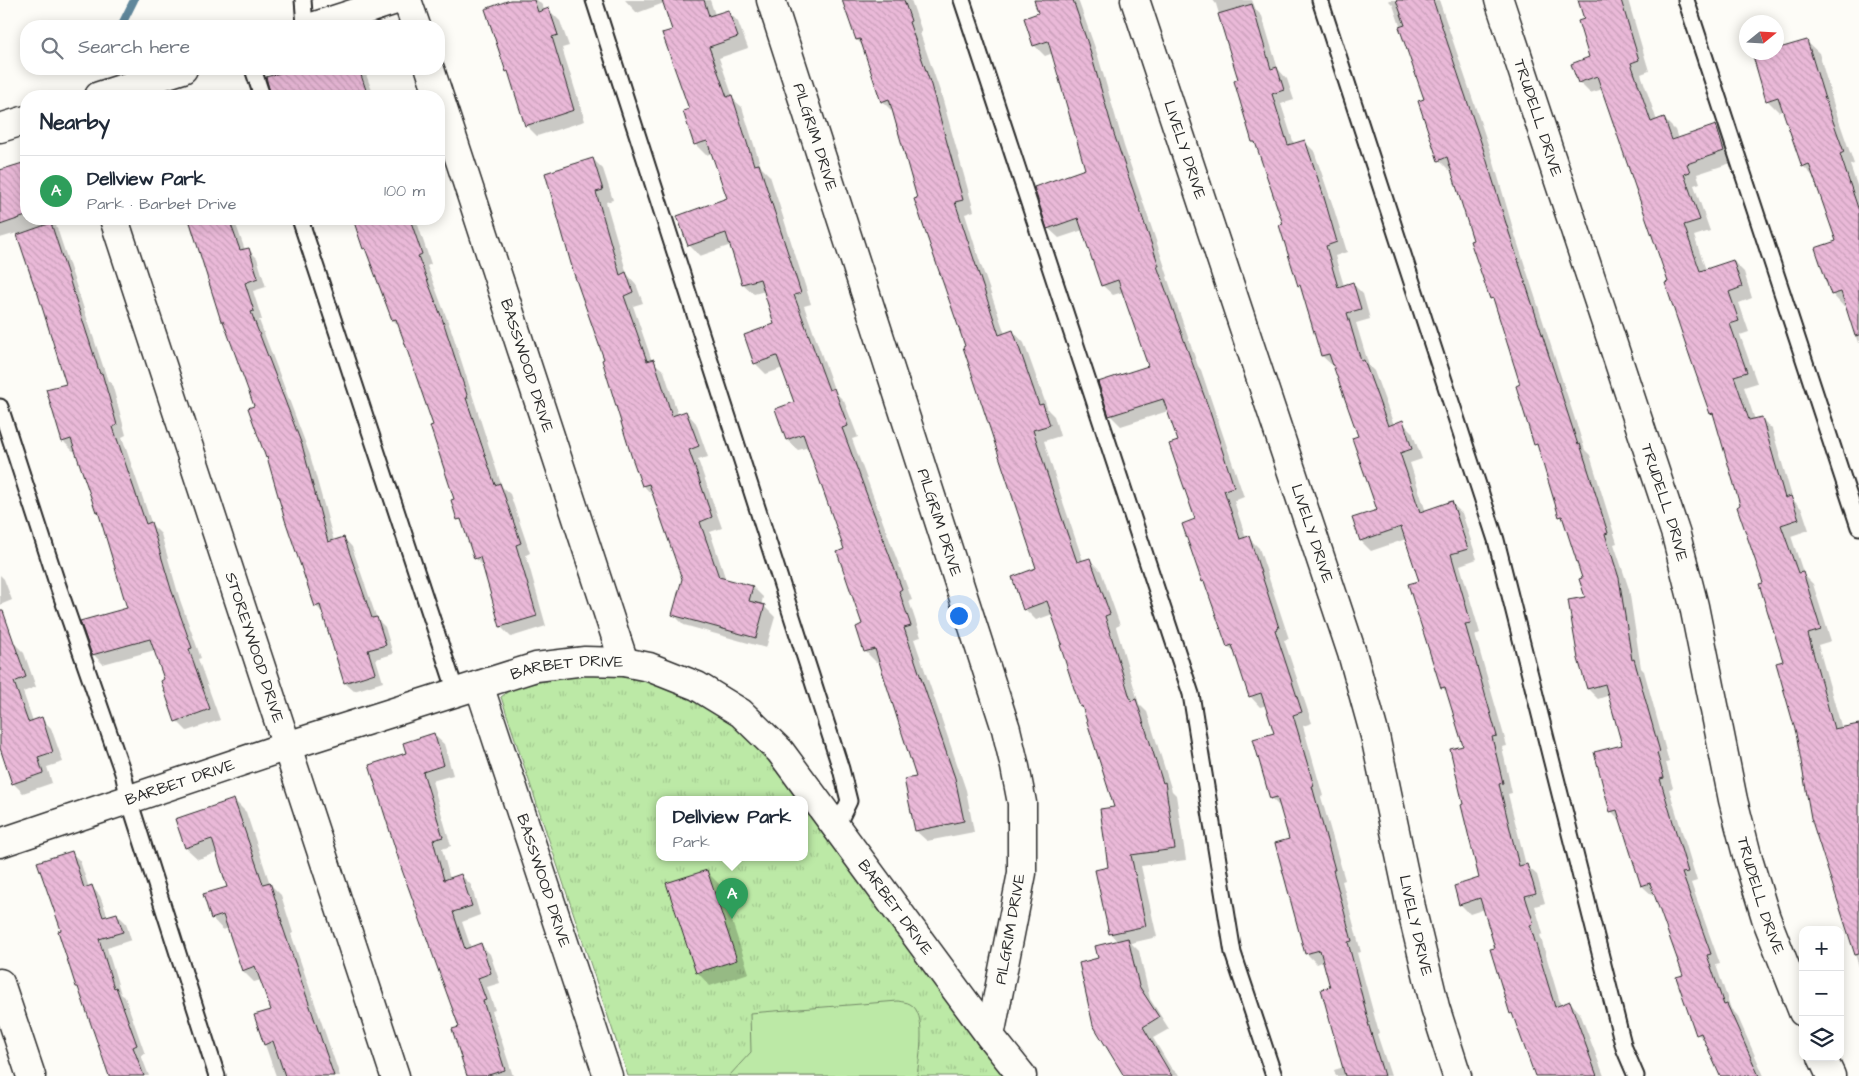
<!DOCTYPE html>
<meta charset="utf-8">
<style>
:root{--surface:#fff;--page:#f2f2f3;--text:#1f2937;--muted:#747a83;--line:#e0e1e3;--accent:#d1495b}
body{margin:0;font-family:"Architects Daughter",sans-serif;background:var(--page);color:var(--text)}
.controls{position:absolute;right:15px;bottom:15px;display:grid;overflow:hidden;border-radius:10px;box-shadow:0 2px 12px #0003}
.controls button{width:45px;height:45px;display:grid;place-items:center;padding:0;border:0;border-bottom:1px solid var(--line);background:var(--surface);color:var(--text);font:25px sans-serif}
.compass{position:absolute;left:1739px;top:15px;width:45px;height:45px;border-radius:50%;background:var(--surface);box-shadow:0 2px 12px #0003;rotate:72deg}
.you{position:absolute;left:958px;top:615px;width:18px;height:18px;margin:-12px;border:4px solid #fff;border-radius:50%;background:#1a73e8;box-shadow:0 0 0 8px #1a73e833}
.badge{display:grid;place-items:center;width:32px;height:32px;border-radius:50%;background:var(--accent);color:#fff;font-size:16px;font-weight:700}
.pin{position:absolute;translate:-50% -41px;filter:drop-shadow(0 1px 2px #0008)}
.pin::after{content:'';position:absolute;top:26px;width:18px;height:15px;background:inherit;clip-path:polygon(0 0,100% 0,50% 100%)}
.popup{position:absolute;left:656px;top:796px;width:152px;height:65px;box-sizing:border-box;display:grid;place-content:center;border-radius:10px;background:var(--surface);filter:drop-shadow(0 1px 4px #0005);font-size:16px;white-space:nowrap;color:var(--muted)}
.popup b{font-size:19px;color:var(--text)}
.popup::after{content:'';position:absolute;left:50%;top:100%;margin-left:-10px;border:10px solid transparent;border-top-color:var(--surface)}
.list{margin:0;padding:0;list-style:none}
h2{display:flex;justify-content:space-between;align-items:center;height:65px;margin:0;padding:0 20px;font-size:21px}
h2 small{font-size:16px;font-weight:400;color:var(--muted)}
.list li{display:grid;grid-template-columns:32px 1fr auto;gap:15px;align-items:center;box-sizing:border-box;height:70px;padding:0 20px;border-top:1px solid var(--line)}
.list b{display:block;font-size:19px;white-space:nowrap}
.list p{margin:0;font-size:16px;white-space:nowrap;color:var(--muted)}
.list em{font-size:16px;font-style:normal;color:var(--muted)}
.icon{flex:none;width:28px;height:28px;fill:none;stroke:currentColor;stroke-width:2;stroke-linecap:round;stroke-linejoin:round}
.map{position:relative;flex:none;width:1859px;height:1076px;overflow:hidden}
.search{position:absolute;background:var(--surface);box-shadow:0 2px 12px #0003;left:20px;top:20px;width:425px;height:55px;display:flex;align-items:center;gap:12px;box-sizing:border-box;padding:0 18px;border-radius:20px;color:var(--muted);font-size:19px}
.panel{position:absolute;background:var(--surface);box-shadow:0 2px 12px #0003;left:20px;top:90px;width:425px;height:135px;border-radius:20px}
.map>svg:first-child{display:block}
.park{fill:url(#park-tufts);stroke:#748a68}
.pitch{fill:#bce9a6;stroke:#748a68}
.shadow{fill:#0003}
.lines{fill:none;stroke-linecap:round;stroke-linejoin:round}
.stream{stroke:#60879b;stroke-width:8}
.building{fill:url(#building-back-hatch);stroke:#2b2b2b}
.service-casing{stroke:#2b2b2b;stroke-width:19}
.minor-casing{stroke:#2b2b2b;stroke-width:31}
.tertiary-casing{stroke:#2b2b2b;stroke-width:31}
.service{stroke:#fdfcf7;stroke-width:15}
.minor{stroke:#fdfcf7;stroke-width:28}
.tertiary{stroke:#fdfcf7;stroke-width:28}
.labels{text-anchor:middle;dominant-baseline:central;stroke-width:4;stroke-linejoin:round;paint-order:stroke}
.street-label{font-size:16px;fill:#2b2b2b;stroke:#fdfcf7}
</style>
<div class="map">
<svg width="1859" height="1076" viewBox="0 0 1859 1076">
<defs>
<pattern id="park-tufts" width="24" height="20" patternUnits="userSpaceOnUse" patternTransform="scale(1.25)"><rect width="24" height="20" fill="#bce9a6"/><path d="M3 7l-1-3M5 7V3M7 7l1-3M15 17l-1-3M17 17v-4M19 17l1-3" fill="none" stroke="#a2c88f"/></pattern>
<pattern id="building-back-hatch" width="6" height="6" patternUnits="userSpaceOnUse" patternTransform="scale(1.25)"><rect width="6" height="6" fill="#eab9d8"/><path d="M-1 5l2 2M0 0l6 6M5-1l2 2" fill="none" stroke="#c99fba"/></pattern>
</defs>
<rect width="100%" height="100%" fill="#fdfcf7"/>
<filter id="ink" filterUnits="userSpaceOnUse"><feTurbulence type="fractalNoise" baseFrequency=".02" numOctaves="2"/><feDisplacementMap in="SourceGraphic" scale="10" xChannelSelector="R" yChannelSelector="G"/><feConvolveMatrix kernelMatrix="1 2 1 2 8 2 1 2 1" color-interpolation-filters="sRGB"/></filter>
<g filter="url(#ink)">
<path class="park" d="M586 673C601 674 617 673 632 676 671 684 710 702 740 729 762 750 780 776 798 800H660V858H804L805 809 1007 1076H628L501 697 514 687Z"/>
<path class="pitch" d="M898 1001C902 1002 907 1002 910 1004 928 1013 919 1059 917 1076H729L751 1052 750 1013Z"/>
<g class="shadow">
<path d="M514 0H537L543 6 544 11 549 10 560 21 569 46 562 48 585 121 537 136 526 125 510 74 507 71Z"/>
<path d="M625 0H710L715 15 728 11 738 22 748 48 719 58 734 100 742 107 761 167 770 176 811 304 804 306 835 392 844 401 858 437 852 439 912 600 909 601 921 637 914 639 966 790 974 832 927 841 916 831 918 778 880 661 876 662 865 651 864 625 846 550 809 447 798 450 787 440 796 403 783 368 766 374 755 363 776 324 765 291 754 294 743 284 731 245 700 256 689 245 729 199 713 153 706 155 695 144 691 110 674 30 664 3 637 13Z"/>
<path d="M843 0H911L922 32 920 33 942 97 974 211 965 214 980 262 1005 334 1013 331 1024 343 1048 410 1054 416 1060 436 1044 441 1063 502 1083 561 1089 559 1101 571 1120 625 1116 627 1139 704 1147 712 1172 791 1176 795 1186 860 1141 866 1157 937 1131 943 1139 951 1150 999 1169 1029 1153 1038 1171 1068 1180 1076H1125L1100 959 1118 942 1110 933V868L1115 808 1084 710 1081 706 1053 614 1036 620 1025 609 1038 569 918 198 894 113 882 101 863 46 857 40Z"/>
<path d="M1035 0H1078L1098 56 1124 146 1168 276 1167 277 1198 366 1201 370 1244 497 1234 501 1246 538 1248 537 1259 548 1289 639 1284 640 1312 723 1303 726 1323 796 1321 797 1345 880 1342 881 1361 952 1357 953 1379 1033 1377 1034 1391 1076H1336L1334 1070 1344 1067 1332 988 1324 961 1317 964 1306 953 1290 840 1281 808 1271 798 1276 734 1267 705 1260 707 1250 696 1236 654 1228 646 1207 586 1203 582 1183 524 1197 520 1179 441 1168 411 1121 426 1110 415 1149 367 1123 292 1113 295 1102 285 1083 230 1059 238 1048 228 1087 170 1053 53 1045 56 1035 46 1025 19 1040 13Z"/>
<path d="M1213 0H1252L1256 10 1262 16 1278 69 1287 79 1294 100 1281 104 1294 144 1304 141 1314 151 1333 206 1347 252 1335 256 1344 286 1353 284 1363 294 1370 319 1356 323 1369 366 1374 371 1394 425 1402 422 1412 432 1422 459 1410 463 1426 512 1451 503 1462 513 1477 559 1460 565 1480 633 1475 635 1507 746 1502 747 1512 793 1508 794 1526 865 1537 875 1545 903 1535 906 1543 934 1540 935 1561 1006 1570 1002 1580 1013 1604 1076H1536L1515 1017 1511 1013 1497 948 1485 909 1470 914 1460 904 1481 879 1465 805 1464 747 1449 694 1442 687 1420 582 1406 539 1371 551 1361 541 1378 511 1360 437 1334 365 1333 366 1322 356 1302 289 1299 285 1284 225 1258 146 1253 142 1239 80 1216 4Z"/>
<path d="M1388 0H1439L1492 156 1514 232 1585 450 1590 455 1617 543 1614 544 1629 589 1641 668 1644 671 1669 762 1666 763 1673 788 1669 789 1697 881 1691 883 1720 964 1716 965 1731 1009 1737 1015 1764 1076H1721L1707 1043 1698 1034 1684 976 1655 894 1652 895 1642 886 1621 821 1611 811 1623 746 1610 695 1598 699 1588 689 1579 659 1586 598 1583 579 1564 520 1560 516 1540 448 1535 444 1521 385 1496 303 1491 298 1452 169 1449 170 1439 160 1425 100 1393 5Z"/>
<path d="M1579 0H1628L1649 71 1641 74 1657 121 1664 119 1675 130 1678 139 1716 127 1727 137 1734 162 1697 174 1700 183 1694 185 1710 231 1694 236 1706 270 1733 261 1744 272 1752 298 1739 303 1749 332 1740 335 1757 383 1744 387 1755 420 1761 418 1772 429 1793 500 1802 509 1809 530 1791 536 1804 575 1813 584 1831 641 1818 645 1842 729 1859 726V967L1813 818 1784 662 1765 584 1715 417 1712 413 1669 283 1603 89 1590 93 1579 82 1591 58 1585 20Z"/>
<path d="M1807 42 1819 53 1835 109 1854 164 1850 165 1859 191V346L1846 305 1843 306 1832 294 1837 242 1815 178 1803 166 1784 110 1779 112 1767 100 1776 52Z"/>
<path d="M321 69H364L374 96H272L267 78 297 77Z"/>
<path d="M593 159 603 169 613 200 606 202 627 274 636 284 643 303 633 306 652 361 664 371 678 415 686 412 696 423 708 457 698 460 722 528 710 532 726 580 753 587 763 597 761 606H764L775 617 766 648 684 625 674 615 683 579 653 496 643 485 605 360Z"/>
<path d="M26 163V219H54L108 381 112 384 126 435 122 437 152 525 161 534 180 600 201 658 198 659 220 720 187 731 177 721 166 680 155 650 103 664 93 654 128 609 101 515 97 511 76 450 73 451 63 441 67 384 39 293 37 291 17 233 0 238V172Z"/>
<path d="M188 219H234L245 250 248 249 257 258 266 287 253 291 262 320H259L310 455 334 541 344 538 352 547 377 619 385 627 393 654 376 659 383 682 354 691 345 683 324 614 316 606 269 459 267 457 256 407 225 324 222 321 198 241 195 239Z"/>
<path d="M354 219H416L431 264 427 266 452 332 502 487 510 494 530 553 526 555 546 626 511 637 501 627 484 567 475 558 464 524 459 519 455 500 435 425 401 328 393 320 368 252 364 248Z"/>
<path d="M0 575 4 579 12 600 0 605Z"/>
<path d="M0 620 14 643 24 653 36 687 23 692 33 721 41 718 51 728 63 762 47 767 52 783 23 793 13 783 0 745Z"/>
<path d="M434 735 444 744 453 775 432 781 451 846 442 849 450 879 461 875 471 885 480 915 462 922 471 948 481 945 490 954 500 983 487 987 495 1010 492 1011 513 1076H468L408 754Z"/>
<path d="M234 800 246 812 270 884 281 895 293 933 291 934 340 1076H276L255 1016 272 1011 261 980 254 982 243 971 229 928 223 930 212 918 228 887 217 853 198 859 186 848 177 819Z"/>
<path d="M71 852 80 861 89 888 92 887 100 896 108 917 117 914 126 923 131 940 107 948 121 994 125 997 145 1054 141 1055 149 1076H109L108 1074 110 1073 80 989 77 987 63 931Z"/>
<path d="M707 872 720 885 749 973 710 986 697 972Z"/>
</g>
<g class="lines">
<path class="stream" d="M122 24 134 0"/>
</g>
<g class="building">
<path d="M510 0H534L538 12 549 8 558 35 552 37 574 110 525 126 508 71 506 72 485 9Z"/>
<path d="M662 0H704L709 16 728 10 738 37 709 47 727 97 732 95 754 165 759 164 801 293 794 295 829 390 834 388 848 426 842 428 902 589 899 591 911 626 904 628 955 778 964 821 915 831 904 779 916 777 875 649 864 652 856 627 862 624 837 552 844 549 803 434 786 440 775 409 794 402 777 356 754 364 744 335 774 324 760 279 742 284 726 233 688 246 677 216 727 198 707 141 694 145 683 111 689 109 662 33 672 30Z"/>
<path d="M842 0H904L911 21 909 22 931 85 963 200 955 202 999 335 1013 330 1039 405 1043 404 1050 425 1033 430 1052 489 1077 562 1090 558 1110 614 1105 616 1131 701 1136 699 1163 783 1165 782 1175 849 1131 855 1146 926 1109 934 1095 870 1108 867 1100 809 1114 807 1082 706 1080 707 1060 645 1062 644 1047 601 1023 610 1012 577 1036 568 963 347 965 346 914 199 917 198 889 99 881 102 860 39 856 40Z"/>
<path d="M1034 0H1073L1088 44 1114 134 1159 266H1157L1210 412 1234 487 1224 490 1240 539 1249 536 1279 628 1275 630 1302 712 1293 715 1314 786H1312L1335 870H1333L1352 941 1348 942 1369 1023H1368L1384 1076H1345L1321 989 1330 987 1320 950 1305 954 1275 843 1289 839 1277 797 1270 799 1253 739 1274 733 1261 693 1249 697 1232 645 1227 647 1204 581 1202 582 1182 524 1195 519 1169 444 1178 441 1163 399 1109 416 1098 382 1148 366 1118 280 1101 286 1078 218 1047 229 1034 187 1085 169 1048 41 1033 46 1024 18 1038 13Z"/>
<path d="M1396 0H1433L1482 145 1505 220 1578 445 1580 444 1608 533 1605 534 1619 578 1632 660 1634 659 1660 752 1657 753 1664 778 1660 779 1688 872 1682 873 1711 954 1707 955 1724 1005 1727 1004 1759 1076H1720L1701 1033 1696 1035 1676 977 1683 975 1650 883 1641 886 1617 810 1610 812 1594 752 1622 745 1605 684 1587 689 1578 659 1568 600 1585 597 1579 579 1582 578 1562 516 1559 517 1537 444 1534 445 1516 386 1520 384 1493 298 1490 299 1470 241 1473 240 1447 157 1438 161 1418 101 1424 99 1399 27 1405 25Z"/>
<path d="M1578 0H1621L1639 60 1631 63 1651 122 1664 117 1672 140 1716 125 1724 151 1687 164 1690 172 1684 174 1700 220 1684 225 1700 271 1733 260 1742 287 1729 292 1739 321 1730 324 1747 372 1734 376 1749 420 1762 417 1785 498 1791 496 1799 519 1781 525 1798 573 1803 572 1821 630 1808 634 1834 729 1859 724V954L1855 955 1811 818 1796 733 1776 663 1783 661 1759 584 1763 583 1737 507 1740 505 1713 413 1710 414 1690 357 1665 283 1668 282 1597 76 1578 83 1571 64 1589 57 1578 21 1584 19Z"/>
<path d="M1252 4 1271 69 1277 67 1284 90 1272 94 1288 145 1305 140 1323 194 1337 242 1326 246 1338 287 1353 282 1361 309 1347 313 1361 361 1364 360 1388 426 1403 420 1412 449 1400 453 1420 512 1452 501 1468 549 1451 554 1471 623 1465 624 1497 736 1492 737 1503 783 1499 784 1519 866 1527 864 1536 893 1525 896 1534 924 1530 925 1555 1007 1570 1001 1597 1076H1535L1512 1013 1510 1014 1490 949 1495 948 1480 898 1459 905 1454 886 1479 878 1461 805 1463 804 1450 749 1463 746 1445 687 1441 688 1408 584 1419 581 1401 527 1360 541 1352 518 1377 510 1352 438 1358 436 1329 354 1321 356 1300 285 1298 286 1279 225 1283 224 1255 142H1252L1234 81 1238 79 1218 14Z"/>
<path d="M1807 40 1824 96 1844 152 1840 154 1859 211V335L1855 336 1841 292 1831 295 1815 248 1836 241 1809 164 1802 167 1778 97 1766 101 1753 56 1766 52H1776V49Z"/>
<path d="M293 69H359L368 96H271L266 77Z"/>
<path d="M593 158 603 190 596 192 620 275 626 272 633 292 624 296 647 361 654 359 672 416 686 411 699 446 689 450 712 517 700 522 719 577 753 586 749 601 765 605 756 638 672 615 682 579 649 484 642 486 631 455 602 360 604 359 574 274 545 173Z"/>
<path d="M26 162V216L0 225V170Z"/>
<path d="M189 219H229L240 250 249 248 258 278 245 283 254 311 251 312 302 445 328 542 344 537 372 618 377 617 386 645 368 650 375 673 344 683 320 605 315 607 285 520 267 457 266 458 248 408 254 406 223 321H221Z"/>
<path d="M353 219H410L422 254 418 256 443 321 468 398H466L495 485 500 483 521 543 516 545 537 616 500 627 480 557 474 559 461 519 457 520 451 500 454 499 430 426 433 425 404 341 396 319 392 320 365 248 363 249Z"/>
<path d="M51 223 100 374 102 373 117 425 113 427 146 524 151 522 171 589 192 648 189 649 210 709 175 722 161 681 164 679 150 639 92 655 80 621 127 608 98 511 96 512 71 439 62 442 46 389 66 384 37 291H36L17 235Z"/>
<path d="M0 611H3L26 677 14 682 28 722 42 717 53 752 38 757 43 773 12 784 0 748Z"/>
<path d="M434 733 444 765 423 772 443 837 433 840 444 880 461 874 472 906 453 912 465 949 481 943 491 973 478 978 486 1000 483 1001 505 1070 485 1076H467L452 1029 459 1027 402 870 369 765 406 753 403 743Z"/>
<path d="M234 799 263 884 270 882 282 922H281L334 1076H285L273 1041 264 1045 254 1015 271 1010 255 966 242 971 223 915 211 919 203 894 227 887 212 839 185 848 175 819Z"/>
<path d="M72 851 84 888 92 885 103 917 117 913 123 932 99 939 114 988 116 987 137 1045 133 1047 144 1076H109L78 987H76L58 931 61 930 37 862Z"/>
<path d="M707 870 737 960 696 973 666 883Z"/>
<path d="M1128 938 1139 986 1159 1017 1143 1027 1172 1076H1124L1093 1025 1079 963 1098 958 1095 946Z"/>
</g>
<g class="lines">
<g class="service-casing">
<g id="service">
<path d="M303 0 305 26"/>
<path d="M594 0 841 769 849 801 836 828"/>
<path d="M962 0 1191 694 1233 953 1274 1076"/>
<path d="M1320 0 1496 540 1624 1048 1636 1076"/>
<path d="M1686 0 1859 527"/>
<path d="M253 69 262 96"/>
<path d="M300 219 456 692"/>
<path d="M0 407 57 583 123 773 129 800 217 1076"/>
</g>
</g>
<g class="minor-casing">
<g id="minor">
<path d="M407 0 416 26"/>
<path id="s1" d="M771 0 1006 729 1015 767 1022 803V873L990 1036 1022 1076"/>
<path id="s2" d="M1135 0 1352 653 1375 736 1411 907 1435 1007 1457 1076"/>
<path id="s3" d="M1499 0 1676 535 1694 606 1733 800 1748 859 1766 918 1803 1012"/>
<path id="s4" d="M430 69 624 662"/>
<path id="s5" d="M479 685 608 1076"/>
<path id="s6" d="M0 843 287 746 479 685 536 667 585 661 624 662 649 667 697 686 741 713 780 751 990 1036"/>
<path d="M0 983 31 1076"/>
<path d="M1822 1057 1831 1076"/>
</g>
</g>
<g class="tertiary-casing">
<g id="tertiary">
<path d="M315 26 396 0"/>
<path d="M99 96 183 69"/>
<path d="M0 128 26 120"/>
<path id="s7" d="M114 219 395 1076"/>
</g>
</g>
<use href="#service" class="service"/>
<use href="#minor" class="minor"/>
<use href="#tertiary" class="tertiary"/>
</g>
</g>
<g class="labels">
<g class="street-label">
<text stroke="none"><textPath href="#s3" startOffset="124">TRUDELL DRIVE</textPath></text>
<text stroke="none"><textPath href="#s1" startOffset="144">PILGRIM DRIVE</textPath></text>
<text stroke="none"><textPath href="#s2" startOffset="158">LIVELY DRIVE</textPath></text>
<text stroke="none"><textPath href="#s4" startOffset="312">BASSWOOD DRIVE</textPath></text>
<text stroke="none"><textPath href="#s3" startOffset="529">TRUDELL DRIVE</textPath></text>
<text stroke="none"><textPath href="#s1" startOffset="549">PILGRIM DRIVE</textPath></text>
<text stroke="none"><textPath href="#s2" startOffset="562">LIVELY DRIVE</textPath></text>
<text stroke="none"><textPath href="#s7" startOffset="451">STOREYWOOD DRIVE</textPath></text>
<text stroke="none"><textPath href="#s6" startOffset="595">BARBET DRIVE</textPath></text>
<text stroke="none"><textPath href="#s6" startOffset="190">BARBET DRIVE</textPath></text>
<text stroke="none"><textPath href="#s5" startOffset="206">BASSWOOD DRIVE</textPath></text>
<text stroke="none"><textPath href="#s3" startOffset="934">TRUDELL DRIVE</textPath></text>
<text stroke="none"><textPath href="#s6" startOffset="1030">BARBET DRIVE</textPath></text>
<text stroke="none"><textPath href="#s2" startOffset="968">LIVELY DRIVE</textPath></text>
<text transform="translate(1010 929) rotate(-80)">PILGRIM DRIVE</text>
</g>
</g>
</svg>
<div class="controls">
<button>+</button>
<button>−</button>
<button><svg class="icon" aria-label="layers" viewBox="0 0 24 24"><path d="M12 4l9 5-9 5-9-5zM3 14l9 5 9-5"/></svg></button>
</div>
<svg class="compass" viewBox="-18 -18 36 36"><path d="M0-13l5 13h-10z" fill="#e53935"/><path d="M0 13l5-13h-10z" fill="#747a83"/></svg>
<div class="you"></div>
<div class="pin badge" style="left:732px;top:919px;background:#2e9e5b">A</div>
<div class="popup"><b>Dellview Park</b>Park</div>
<div class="search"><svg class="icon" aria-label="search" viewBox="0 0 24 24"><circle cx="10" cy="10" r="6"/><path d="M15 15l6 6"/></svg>Search here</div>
<section class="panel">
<h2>Nearby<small></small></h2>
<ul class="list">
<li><span class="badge" style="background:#2e9e5b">A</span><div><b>Dellview Park</b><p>Park · Barbet Drive</p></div><em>100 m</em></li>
</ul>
</section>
</div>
